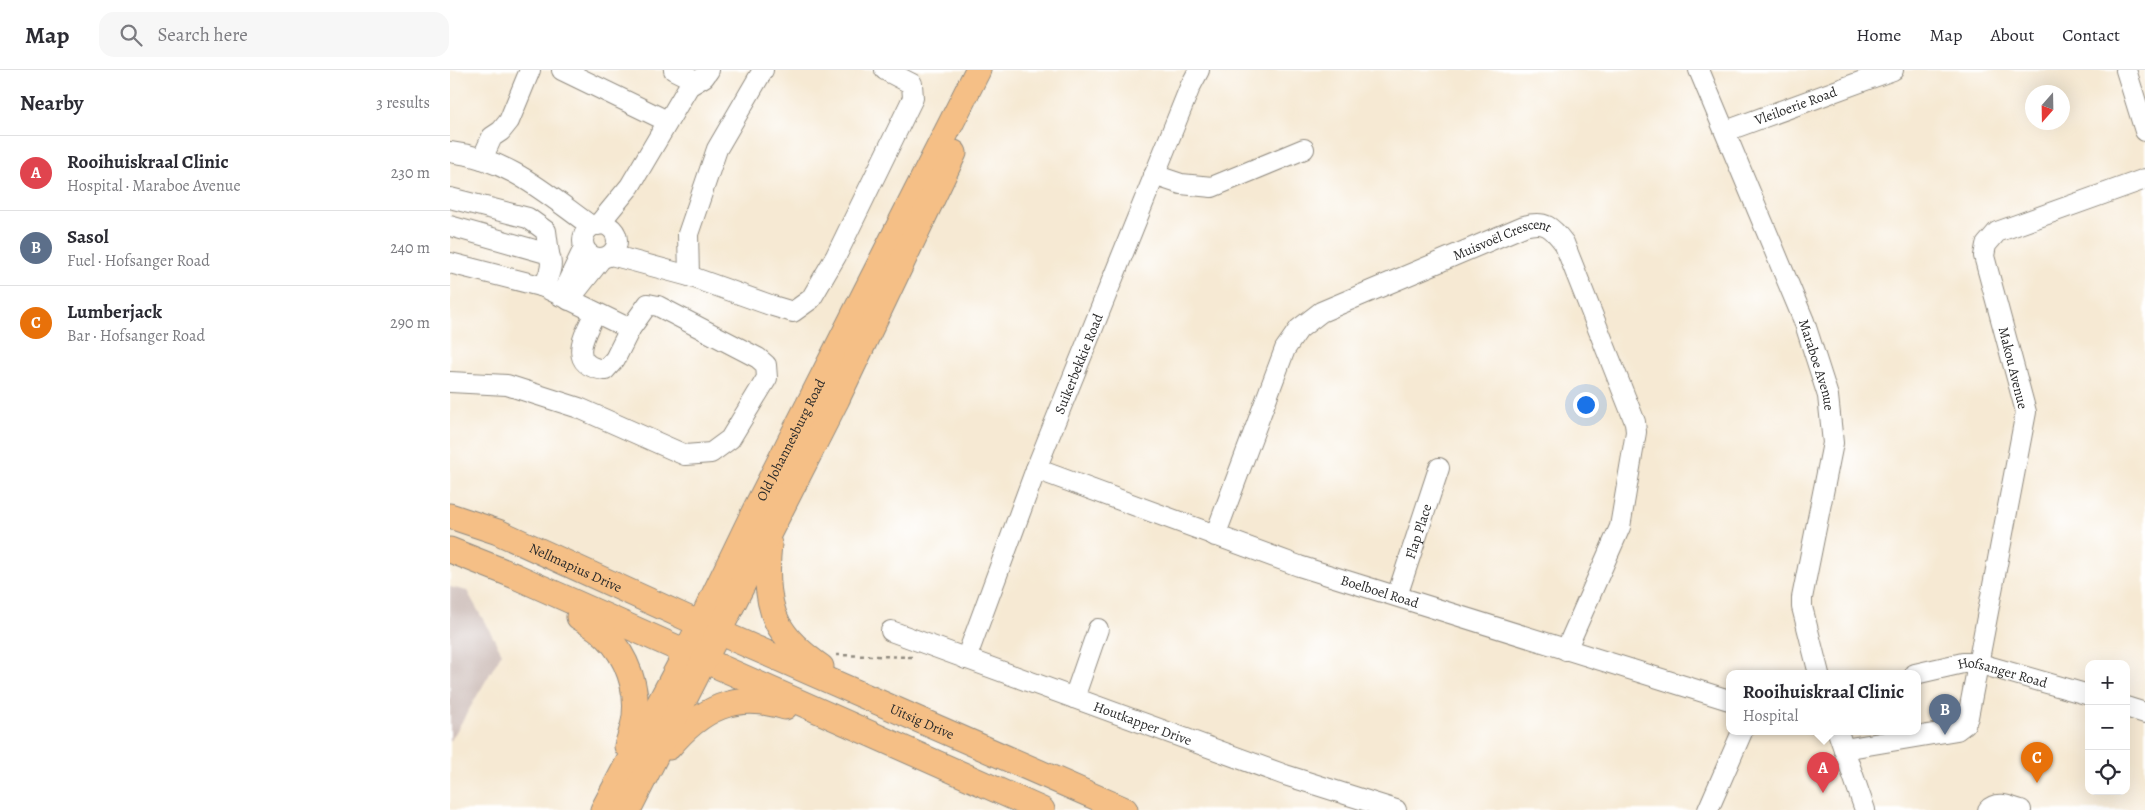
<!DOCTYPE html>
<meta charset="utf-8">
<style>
:root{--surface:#fff;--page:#f7f7f7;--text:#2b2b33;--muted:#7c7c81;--line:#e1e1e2;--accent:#2563eb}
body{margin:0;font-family:Alegreya,serif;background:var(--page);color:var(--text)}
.controls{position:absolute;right:15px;bottom:15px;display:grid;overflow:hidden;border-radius:10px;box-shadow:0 5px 20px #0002}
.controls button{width:45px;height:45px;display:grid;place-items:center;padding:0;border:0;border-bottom:1px solid var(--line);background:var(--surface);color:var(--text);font:25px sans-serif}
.compass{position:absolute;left:1575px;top:15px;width:45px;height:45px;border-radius:50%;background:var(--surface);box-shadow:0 5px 20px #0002;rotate:200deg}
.you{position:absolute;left:1135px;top:334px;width:18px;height:18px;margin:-12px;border:4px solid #fff;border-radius:50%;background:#1a73e8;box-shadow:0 0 0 8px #1a73e833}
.badge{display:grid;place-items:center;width:32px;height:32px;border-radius:50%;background:var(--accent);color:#fff;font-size:16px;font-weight:700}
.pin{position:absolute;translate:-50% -41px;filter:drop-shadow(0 1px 2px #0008)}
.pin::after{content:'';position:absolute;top:26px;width:18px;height:15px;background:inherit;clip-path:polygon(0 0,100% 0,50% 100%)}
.popup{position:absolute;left:1276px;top:600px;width:195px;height:65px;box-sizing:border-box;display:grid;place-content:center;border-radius:10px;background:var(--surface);filter:drop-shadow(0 1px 4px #0005);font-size:16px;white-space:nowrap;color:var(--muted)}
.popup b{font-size:19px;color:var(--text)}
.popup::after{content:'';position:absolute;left:50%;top:100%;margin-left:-10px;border:10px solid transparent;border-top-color:var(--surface)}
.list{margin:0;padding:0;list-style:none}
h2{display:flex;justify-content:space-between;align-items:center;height:65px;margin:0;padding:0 20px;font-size:21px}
h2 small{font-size:16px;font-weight:400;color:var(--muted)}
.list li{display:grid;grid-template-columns:32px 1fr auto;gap:15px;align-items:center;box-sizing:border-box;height:75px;padding:0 20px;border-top:1px solid var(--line)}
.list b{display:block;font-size:19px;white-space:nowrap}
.list p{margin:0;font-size:16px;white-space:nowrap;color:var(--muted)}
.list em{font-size:16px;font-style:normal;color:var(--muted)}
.icon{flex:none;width:28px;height:28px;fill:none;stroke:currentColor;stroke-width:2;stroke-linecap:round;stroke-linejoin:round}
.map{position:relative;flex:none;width:1695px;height:740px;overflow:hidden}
header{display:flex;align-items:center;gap:30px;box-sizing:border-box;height:70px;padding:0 25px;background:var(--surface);border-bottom:1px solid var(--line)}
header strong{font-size:24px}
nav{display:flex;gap:28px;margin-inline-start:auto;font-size:18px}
.search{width:350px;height:45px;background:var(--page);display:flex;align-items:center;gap:12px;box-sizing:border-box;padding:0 18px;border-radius:15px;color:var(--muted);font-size:19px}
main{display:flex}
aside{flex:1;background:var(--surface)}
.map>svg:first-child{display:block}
.industrial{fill:#cfc0bb}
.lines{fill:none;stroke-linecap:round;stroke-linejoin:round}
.minor-casing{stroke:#908a7f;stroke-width:22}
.major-casing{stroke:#908a7f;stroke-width:27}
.path{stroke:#908a7f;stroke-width:2.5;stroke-dasharray:4 4;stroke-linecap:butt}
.minor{stroke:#fff;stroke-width:20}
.major{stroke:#f5bf86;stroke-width:25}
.labels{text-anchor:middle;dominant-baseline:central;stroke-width:4;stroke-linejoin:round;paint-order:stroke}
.street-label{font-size:14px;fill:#2b2b2b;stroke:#fff}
</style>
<header>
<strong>Map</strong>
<div class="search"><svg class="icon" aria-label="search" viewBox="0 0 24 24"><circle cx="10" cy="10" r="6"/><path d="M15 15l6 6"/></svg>Search here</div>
<nav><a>Home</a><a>Map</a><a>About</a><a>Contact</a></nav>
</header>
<main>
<aside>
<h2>Nearby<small>3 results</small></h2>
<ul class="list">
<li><span class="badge" style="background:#e0444e">A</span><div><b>Rooihuiskraal Clinic</b><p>Hospital · Maraboe Avenue</p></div><em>230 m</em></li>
<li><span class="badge" style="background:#5c6f8a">B</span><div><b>Sasol</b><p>Fuel · Hofsanger Road</p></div><em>240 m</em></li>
<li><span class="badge" style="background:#e8710a">C</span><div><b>Lumberjack</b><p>Bar · Hofsanger Road</p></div><em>290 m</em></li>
</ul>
</aside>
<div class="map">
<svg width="1695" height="740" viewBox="0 0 1695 740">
<rect width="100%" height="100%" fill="#fff"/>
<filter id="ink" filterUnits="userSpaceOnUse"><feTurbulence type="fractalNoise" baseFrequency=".02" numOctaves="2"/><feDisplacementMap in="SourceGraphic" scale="10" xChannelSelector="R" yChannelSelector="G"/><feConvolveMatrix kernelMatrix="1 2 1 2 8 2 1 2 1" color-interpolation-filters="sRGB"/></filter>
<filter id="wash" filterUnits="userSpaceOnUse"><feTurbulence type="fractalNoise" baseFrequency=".0096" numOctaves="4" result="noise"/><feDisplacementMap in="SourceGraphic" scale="20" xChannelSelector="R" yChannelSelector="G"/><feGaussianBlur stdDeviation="1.12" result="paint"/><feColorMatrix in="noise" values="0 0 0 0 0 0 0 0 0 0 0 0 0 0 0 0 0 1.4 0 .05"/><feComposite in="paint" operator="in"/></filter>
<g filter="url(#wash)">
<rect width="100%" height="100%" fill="#f6e9d3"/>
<path class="industrial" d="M0 517 17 521 52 583 0 672Z"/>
</g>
<g filter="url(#ink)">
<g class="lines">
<g class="minor-casing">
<g id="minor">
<path d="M112 0 217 51"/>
<path d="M224 0 238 7"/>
<path id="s1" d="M1249 0 1354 251 1378 326 1383 373 1352 528V537L1369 604"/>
<path d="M1676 0 1695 61"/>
<path id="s2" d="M1276 61 1443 0"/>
<path d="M0 82C59 89 95 123 141 156"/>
<path d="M32 89 42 67 51 61 59 51 80 0"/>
<path d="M704 105 731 114 762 117 854 79"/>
<path d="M0 128 78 148 96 161 99 184"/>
<circle cx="150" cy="171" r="17"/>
<path d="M148 155 180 116 239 16 254 7 259 0"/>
<path d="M0 156 99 184C104 196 98 206 94 217"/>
<path d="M161 185 239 206 323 236 343 242 361 229 386 186 463 28 462 14 435 0"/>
<path d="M0 193 94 217 180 259 198 234 208 236 308 288 316 295 317 308 280 369 261 383 235 385 129 338 57 315 0 312"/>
<path d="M239 206 238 164 267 79 313 0"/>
<path d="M111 226 134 178"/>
<path d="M119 230 152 188"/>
<path d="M145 243C134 266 116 295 155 300L165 289 180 259"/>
<path id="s3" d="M586 399 849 496 1279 630"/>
<path id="s4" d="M765 466 835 279 849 259 871 242 1074 156C1095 150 1102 157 1114 173L1185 352 1186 362 1170 457 1116 580"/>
<path id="s5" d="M947 526 989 398"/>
<path id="s6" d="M441 561 835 705 946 740"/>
<path id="s7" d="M516 589 586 399 740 17 749 0"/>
<path id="s8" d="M1465 604 1513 593H1527L1639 625"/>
<path d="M624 628 648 559"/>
<path d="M1676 637 1695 643"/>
<path d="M1388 662 1415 740"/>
<path d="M1394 679 1507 660 1515 654 1518 647 1576 342 1534 186 1536 175 1547 162 1695 109"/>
<path d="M1258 740 1292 662"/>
<path d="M1538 740C1547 730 1560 737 1571 740"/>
</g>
</g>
<g class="major-casing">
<g id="major">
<path id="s9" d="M0 446 48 462 250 554 675 740"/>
<path d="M319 474C316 501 316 541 334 563 344 577 357 587 371 597"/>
<path d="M0 480 65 506 592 740"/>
<path d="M129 547C139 553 149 559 157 567 177 586 188 619 185 646 184 656 180 667 177 676"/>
<path d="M219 677C251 639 285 621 335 637"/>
<path id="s10" d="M153 740 236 583 306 438 528 0"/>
<path d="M178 740 387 329 504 83"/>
</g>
</g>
<path class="path" d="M386 585 462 587"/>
<use href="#minor" class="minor"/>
<use href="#major" class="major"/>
</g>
</g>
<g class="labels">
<g class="street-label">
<text stroke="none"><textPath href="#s2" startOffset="74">Vleiloerie Road</textPath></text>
<text stroke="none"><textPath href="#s4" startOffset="448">Muisvoël Crescent</textPath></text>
<text stroke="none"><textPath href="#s7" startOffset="316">Suikerbekkie Road</textPath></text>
<text stroke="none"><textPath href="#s1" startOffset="318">Maraboe Avenue</textPath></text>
<text transform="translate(1563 298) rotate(76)">Makou Avenue</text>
<text stroke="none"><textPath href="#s10" startOffset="415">Old Johannesburg Road</textPath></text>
<text stroke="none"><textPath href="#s5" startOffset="68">Flap Place</textPath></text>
<text stroke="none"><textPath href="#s9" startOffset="136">Nellmapius Drive</textPath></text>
<text stroke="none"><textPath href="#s3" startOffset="365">Boelboel Road</textPath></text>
<text stroke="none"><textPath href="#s8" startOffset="90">Hofsanger Road</textPath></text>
<text stroke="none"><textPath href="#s9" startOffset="515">Uitsig Drive</textPath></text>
<text stroke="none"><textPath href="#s6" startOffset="268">Houtkapper Drive</textPath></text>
</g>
</g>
</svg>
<div class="controls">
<button>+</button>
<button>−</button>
<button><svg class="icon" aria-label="locate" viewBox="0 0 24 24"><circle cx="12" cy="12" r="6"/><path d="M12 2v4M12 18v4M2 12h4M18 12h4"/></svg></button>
</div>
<svg class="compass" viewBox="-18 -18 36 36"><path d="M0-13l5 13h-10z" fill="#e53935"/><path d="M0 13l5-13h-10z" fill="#7c7c81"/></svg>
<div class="you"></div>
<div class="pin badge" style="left:1373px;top:723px;background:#e0444e">A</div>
<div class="popup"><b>Rooihuiskraal Clinic</b>Hospital</div>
<div class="pin badge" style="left:1495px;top:665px;background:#5c6f8a">B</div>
<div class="pin badge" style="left:1587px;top:713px;background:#e8710a">C</div>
</div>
</main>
